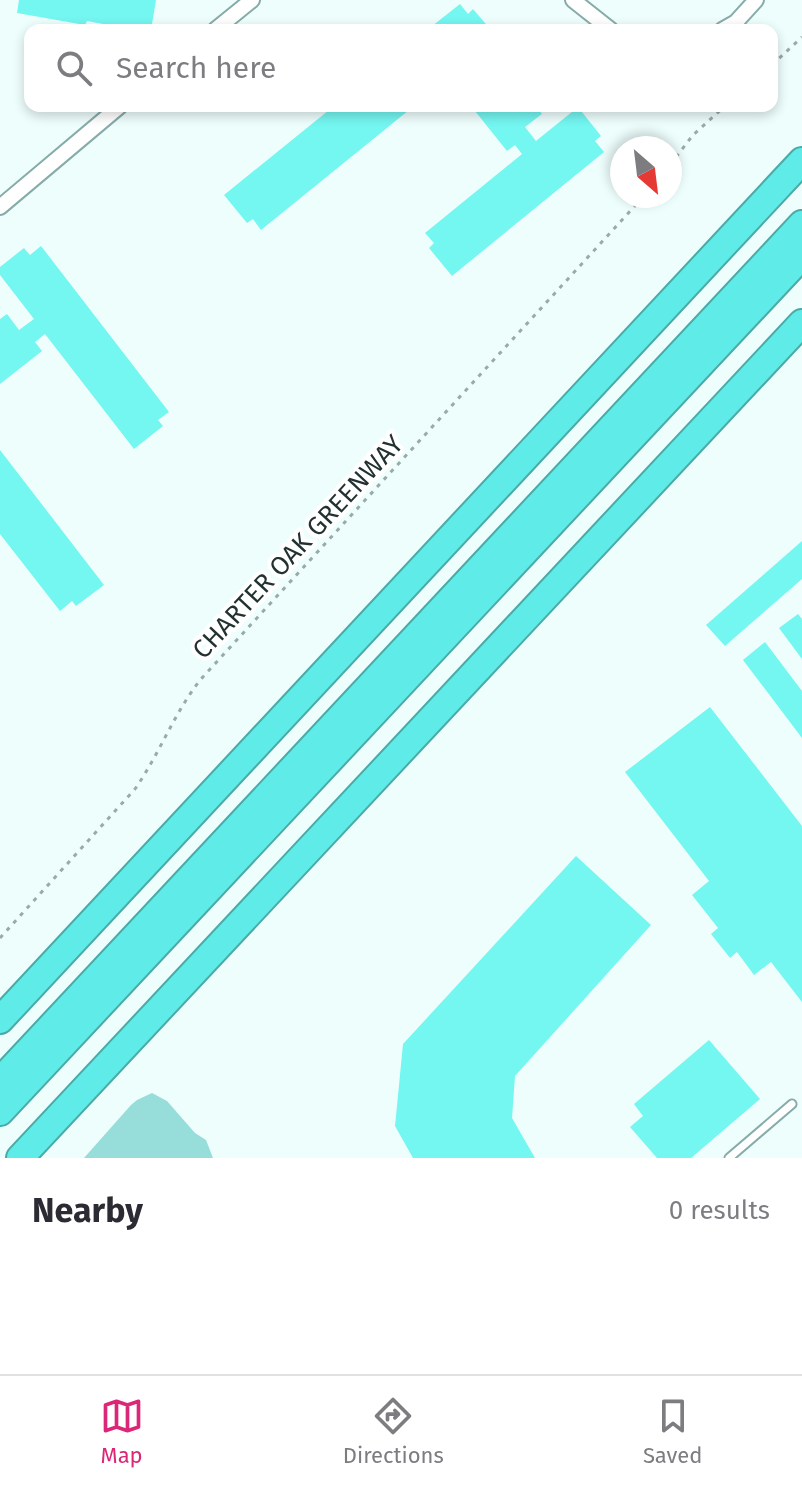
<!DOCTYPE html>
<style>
:root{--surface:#fff;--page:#f7f7f7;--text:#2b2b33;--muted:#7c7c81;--line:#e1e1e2;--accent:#db2777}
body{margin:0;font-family:"Fira Sans",sans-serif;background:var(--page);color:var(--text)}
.compass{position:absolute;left:610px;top:136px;width:72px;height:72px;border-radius:50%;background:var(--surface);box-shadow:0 4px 12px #0003;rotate:152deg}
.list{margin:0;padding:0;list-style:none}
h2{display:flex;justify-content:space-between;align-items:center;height:104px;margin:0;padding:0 32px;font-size:34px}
h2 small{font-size:26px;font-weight:400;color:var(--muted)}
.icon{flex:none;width:44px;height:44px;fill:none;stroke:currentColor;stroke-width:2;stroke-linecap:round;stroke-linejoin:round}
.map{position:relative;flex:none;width:802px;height:1158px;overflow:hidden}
.search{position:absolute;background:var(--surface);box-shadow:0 4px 12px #0003;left:24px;right:24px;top:24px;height:88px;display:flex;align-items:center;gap:20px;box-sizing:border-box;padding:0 28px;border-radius:16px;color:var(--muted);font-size:30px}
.sheet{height:216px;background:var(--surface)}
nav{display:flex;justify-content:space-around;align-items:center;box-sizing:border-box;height:112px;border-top:2px solid var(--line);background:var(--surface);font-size:22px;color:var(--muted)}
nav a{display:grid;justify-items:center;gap:4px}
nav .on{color:var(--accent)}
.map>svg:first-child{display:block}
.green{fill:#97ddda}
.building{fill:#74f6f1}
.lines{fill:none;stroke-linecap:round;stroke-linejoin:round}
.lane-casing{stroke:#86acaa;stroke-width:11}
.street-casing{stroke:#86acaa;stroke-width:18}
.highway-casing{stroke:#4aaaa7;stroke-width:30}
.path{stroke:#9aaaa9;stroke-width:3;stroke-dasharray:4 6;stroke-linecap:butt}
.lane{stroke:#fff;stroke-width:7}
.street{stroke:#fff;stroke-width:14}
.highway{stroke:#5febe7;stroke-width:26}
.labels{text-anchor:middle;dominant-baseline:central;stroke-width:8;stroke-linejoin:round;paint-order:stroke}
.street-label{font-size:26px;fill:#223231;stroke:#fff}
</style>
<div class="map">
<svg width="802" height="1158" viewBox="0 0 802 1158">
<rect width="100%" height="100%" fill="#eefefd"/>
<path class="green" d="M152 1093 167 1101 195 1133 206 1140 213 1158H84L131 1105 137 1100Z"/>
<g class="building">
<path d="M19 0H156L151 30H136L87 21 85 25 17 13Z"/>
<path d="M460 4 468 14 473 9 491 30H427Z"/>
<path d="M334 106H414L261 230 253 219 247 223 224 195Z"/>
<path d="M471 106H536L542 114 525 127 536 141 578 107 601 136 595 141 604 152 452 276 429 248 434 243 425 233 522 154 515 145 507 151Z"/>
<path d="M41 246 169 412 158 420 163 426 134 449 45 334 35 342 42 351 0 384V319L7 314 19 330 34 319 0 275V267L24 248 30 255Z"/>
<path d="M0 450 104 585 76 606 72 601 60 611 0 534Z"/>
<path d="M802 541V579L725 646 706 625Z"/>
<path d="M798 614 802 619V659L779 628Z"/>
<path d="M765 642 802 691V738L743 660Z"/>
<path d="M710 707 802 826V1002L771 962 754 975 737 952 730 958 711 934 718 928 692 895 709 881 625 772Z"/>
<path d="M576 856 651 925 515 1076 512 1118 535 1158H413L395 1126 403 1044Z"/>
<path d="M709 1040 760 1099 691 1158H657L630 1127 643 1116 634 1104Z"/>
</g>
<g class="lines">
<g class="lane-casing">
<path id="lane" d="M729 1158 792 1104"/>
</g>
<g class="street-casing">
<g id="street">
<path d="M573 0 611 30"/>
<path d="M215 30 252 0"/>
<path d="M722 30 736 22 756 0"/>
<path d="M0 207 120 106"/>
</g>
</g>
<g class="highway-casing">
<g id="highway">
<path d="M0 1020 802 161"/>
<path d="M0 1081 802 224"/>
<path d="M0 1112 802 256"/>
<path d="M20 1158 802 323"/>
</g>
</g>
<g class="path">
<path d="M772 65 802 37"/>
<path d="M670 165 693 135 725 106"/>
<path d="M0 938 135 789C160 753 174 713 201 679L644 196"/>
</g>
<use href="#lane" class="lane"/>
<use href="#street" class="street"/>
<use href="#highway" class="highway"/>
</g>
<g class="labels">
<g class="street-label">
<text transform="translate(298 547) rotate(-47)">CHARTER OAK GREENWAY</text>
</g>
</g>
</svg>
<svg class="compass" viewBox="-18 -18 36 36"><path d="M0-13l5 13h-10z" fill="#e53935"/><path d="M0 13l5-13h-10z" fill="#7c7c81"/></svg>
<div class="search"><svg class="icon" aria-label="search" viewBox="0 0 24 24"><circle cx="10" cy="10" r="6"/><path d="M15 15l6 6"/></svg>Search here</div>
</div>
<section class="sheet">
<h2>Nearby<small>0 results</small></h2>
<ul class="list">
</ul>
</section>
<nav>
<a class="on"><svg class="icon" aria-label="map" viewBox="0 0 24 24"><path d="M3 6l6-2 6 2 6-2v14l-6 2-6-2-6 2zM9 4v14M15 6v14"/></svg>Map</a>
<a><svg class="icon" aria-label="directions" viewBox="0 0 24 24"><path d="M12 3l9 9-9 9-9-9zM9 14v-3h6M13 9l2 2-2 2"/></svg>Directions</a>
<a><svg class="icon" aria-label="saved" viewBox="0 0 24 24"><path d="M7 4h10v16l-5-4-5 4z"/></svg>Saved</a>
</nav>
